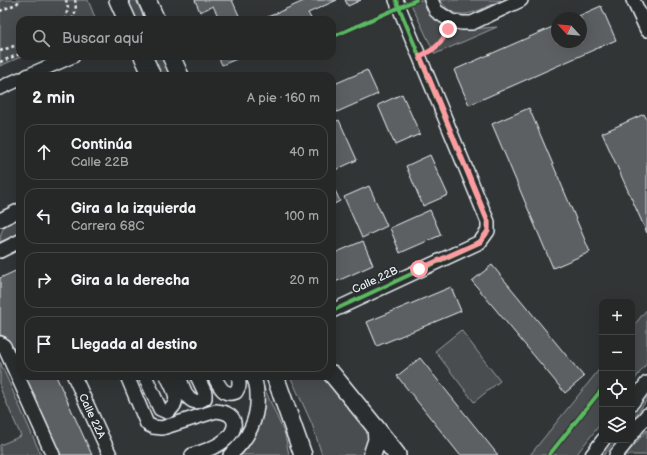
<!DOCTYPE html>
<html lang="es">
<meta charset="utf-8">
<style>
:root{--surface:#262828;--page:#323434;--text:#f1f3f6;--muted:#a4a6a8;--line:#424445}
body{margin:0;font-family:"Balsamiq Sans",sans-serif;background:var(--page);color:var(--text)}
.controls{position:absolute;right:12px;bottom:12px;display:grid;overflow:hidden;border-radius:8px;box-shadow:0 4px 16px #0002}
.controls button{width:36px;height:36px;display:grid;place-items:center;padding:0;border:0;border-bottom:1px solid var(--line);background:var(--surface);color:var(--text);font:20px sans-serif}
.compass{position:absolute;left:551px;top:12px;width:36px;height:36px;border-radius:50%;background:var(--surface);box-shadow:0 4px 16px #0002;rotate:296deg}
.stop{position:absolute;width:12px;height:12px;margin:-9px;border:3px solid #ff9aa2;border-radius:50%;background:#fff}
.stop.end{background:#ff9aa2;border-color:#fff;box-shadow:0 1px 4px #0008}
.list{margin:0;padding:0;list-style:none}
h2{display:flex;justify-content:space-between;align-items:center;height:52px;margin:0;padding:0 16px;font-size:17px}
h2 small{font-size:13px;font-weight:400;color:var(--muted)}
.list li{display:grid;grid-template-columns:26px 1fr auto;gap:12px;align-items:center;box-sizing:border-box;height:56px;margin:0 8px 8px;padding:0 8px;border:1px solid var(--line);border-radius:12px}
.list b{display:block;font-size:15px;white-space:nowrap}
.list p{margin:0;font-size:13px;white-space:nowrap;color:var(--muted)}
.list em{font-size:13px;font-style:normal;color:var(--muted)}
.icon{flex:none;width:22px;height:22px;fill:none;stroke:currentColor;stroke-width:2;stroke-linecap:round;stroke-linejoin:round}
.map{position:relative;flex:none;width:647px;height:455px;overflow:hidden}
.search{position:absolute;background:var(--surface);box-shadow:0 4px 16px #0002;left:16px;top:16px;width:320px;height:44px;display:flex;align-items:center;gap:10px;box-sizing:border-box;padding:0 14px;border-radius:12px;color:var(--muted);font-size:15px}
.panel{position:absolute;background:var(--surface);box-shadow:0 4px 16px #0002;left:16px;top:72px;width:320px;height:308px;border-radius:12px}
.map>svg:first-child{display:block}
.green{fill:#494d4f;stroke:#989fa4}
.building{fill:#5c6063;stroke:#e8f1f8}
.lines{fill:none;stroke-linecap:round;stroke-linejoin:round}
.minor-casing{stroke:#e8f1f8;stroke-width:16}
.major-casing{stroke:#e8f1f8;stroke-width:20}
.path{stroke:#e8f1f8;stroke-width:2.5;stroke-dasharray:3 3;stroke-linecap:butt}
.minor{stroke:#2a2d2e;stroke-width:13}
.major{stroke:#2a2d2e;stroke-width:17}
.cycleway-casing{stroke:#2a2d2e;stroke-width:6}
.cycleway{stroke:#5cba63;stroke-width:4}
.route{stroke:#ff9aa2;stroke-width:5}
.labels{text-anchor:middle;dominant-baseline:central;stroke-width:3.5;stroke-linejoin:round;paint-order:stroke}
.street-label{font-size:11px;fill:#e8f1f8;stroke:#2a2d2e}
</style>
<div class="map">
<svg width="647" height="455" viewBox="0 0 647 455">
<rect width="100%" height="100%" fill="#323536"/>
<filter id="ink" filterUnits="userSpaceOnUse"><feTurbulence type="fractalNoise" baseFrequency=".025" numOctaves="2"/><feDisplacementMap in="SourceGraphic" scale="8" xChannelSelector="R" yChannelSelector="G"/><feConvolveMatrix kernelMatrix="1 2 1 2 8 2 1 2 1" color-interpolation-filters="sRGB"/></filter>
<g filter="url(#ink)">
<g class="green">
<path d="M0 0H88L96 20H20V56H23L0 66Z"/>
<path d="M125 0H136L145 20H134Z"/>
<path d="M409 0H423L434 16 470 29 497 27 435 54Z"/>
<path d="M440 0H501C479 10 457 26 440 0Z"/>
<path d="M150 56H161L171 76H159Z"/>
<path d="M20 217V233L0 242C0 227 7 223 20 217Z"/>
<path d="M647 309V363L632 383V328Z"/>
<path d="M461 330 500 381 474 402 435 351Z"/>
<path d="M0 362 41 455H0V445L21 436 0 388Z"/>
<path d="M602 366V422L576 455H530Z"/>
<path d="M259 376 285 435 289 455H237L251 434Z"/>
<path d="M290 376H321L363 425 371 436 367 455H322L312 424Z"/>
<path d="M647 394V400L632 420V413Z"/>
<path d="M647 430V455H626Z"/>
<path d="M611 440H616L604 455H599Z"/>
</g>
<g class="building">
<path d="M195 0H232L241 20H220L213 6 200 12Z"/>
<path d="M306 0H337L308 13 312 20H261Z"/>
<path d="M345 0H361L348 6Z"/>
<path d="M601 6 616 40 469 105 454 70 557 25V42H581V18H574Z"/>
<path d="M218 56H244L222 65Z"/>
<path d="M367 70 378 94 337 112 332 100V85Z"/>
<path d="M402 94 420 134 395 145 378 105Z"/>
<path d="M529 108 590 252 553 268 492 124Z"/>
<path d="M644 114 647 120V233L602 133Z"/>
<path d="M339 120 357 160 333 171 332 123Z"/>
<path d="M430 155 448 195 423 206 406 166Z"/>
<path d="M332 184 340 201 332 205Z"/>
<path d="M369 186 387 226 362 238 344 197Z"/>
<path d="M430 210 441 235 400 253 390 228Z"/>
<path d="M363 241 373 265 333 283 332 254Z"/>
<path d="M492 265 584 377 565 393 472 281Z"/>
<path d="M20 269V367L6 337 0 335V278Z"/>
<path d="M451 287 461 311 377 346 367 322Z"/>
<path d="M420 358 498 455H460L397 376Z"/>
<path d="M24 376H56L92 455H60Z"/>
</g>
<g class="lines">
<g class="minor-casing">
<g id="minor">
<path d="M431 0 436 11 451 21 462 23H472L521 0"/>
<path d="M633 0 647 30"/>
<path d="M27 76 73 56"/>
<path d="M0 88 20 79"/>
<path d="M0 220 20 210"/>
<path d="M0 251 20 241"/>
<path d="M332 311 480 242 488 231V222L396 0"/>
<path d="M0 343 4 346 53 455"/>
<path d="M74 376 110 455"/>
<path d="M127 376 147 424 153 427 162 428 216 411C241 413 238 432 221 443 212 449 202 452 192 455"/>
<path d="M145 376 160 409 167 412C183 402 173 389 167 376"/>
<path d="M179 376C184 389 188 410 205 398V393L197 376"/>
<path d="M214 376C219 386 224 397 236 392L239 386V378L240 376"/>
<path d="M632 403 647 383"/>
<path d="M632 434 647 415"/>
<path d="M230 455C248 440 259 418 257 394 257 388 256 381 252 376"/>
<path d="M592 455 603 440"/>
<path d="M616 455 628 440"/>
</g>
</g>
<g class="major-casing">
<g id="major">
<path d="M118 0 127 20"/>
<path d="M147 0 156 20"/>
<path d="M143 56 152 76"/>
<path d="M171 56 180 76"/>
<path d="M332 374 376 428 397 455"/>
<path d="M275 376 303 455"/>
<path d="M372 455 377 440 376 428"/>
</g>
</g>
<g class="path">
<path d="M0 11 16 4 21 0"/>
<path d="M65 20 68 8 66 0"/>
<path d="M72 20C75 13 77 7 75 0"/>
<path d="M0 51 20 44"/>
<path d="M431 51 439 45 447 33"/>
<path d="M0 62 20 54"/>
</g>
<use href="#minor" class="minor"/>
<use href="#major" class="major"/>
<g class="cycleway-casing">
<g id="cycleway">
<path d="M332 37 416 0"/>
<path d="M332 311 480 242 488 231V222L396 0"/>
<path d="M549 455 602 389"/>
</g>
</g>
<use href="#cycleway" class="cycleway"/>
</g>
</g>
<g class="lines" filter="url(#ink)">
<path class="route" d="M419 269 480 242 488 231V222L420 56C434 50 442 44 448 29"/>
</g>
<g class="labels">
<g class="street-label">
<text transform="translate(375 280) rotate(-25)">Calle 22B</text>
<text transform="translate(92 416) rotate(65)">Calle 22A</text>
</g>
</g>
</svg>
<div class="controls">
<button>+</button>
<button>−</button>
<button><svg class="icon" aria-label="locate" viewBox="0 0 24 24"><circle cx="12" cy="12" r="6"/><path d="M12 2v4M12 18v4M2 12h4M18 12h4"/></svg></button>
<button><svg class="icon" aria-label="layers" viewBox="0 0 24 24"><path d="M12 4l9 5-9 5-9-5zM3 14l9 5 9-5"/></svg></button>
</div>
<svg class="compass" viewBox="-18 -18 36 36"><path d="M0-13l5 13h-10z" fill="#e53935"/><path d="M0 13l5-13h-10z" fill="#a4a6a8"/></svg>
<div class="stop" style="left:419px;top:269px"></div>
<div class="stop end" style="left:448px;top:29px"></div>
<div class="search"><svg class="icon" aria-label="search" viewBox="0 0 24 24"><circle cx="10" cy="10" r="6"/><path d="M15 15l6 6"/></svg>Buscar aquí</div>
<section class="panel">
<h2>2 min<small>A pie · 160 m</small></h2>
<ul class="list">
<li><svg class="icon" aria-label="ahead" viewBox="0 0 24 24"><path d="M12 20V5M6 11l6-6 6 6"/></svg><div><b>Continúa</b><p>Calle 22B</p></div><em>40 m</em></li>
<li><svg class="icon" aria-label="left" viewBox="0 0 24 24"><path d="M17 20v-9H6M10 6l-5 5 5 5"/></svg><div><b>Gira a la izquierda</b><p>Carrera 68C</p></div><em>100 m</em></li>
<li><svg class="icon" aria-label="right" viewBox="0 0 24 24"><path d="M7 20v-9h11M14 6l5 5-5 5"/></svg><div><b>Gira a la derecha</b></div><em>20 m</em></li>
<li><svg class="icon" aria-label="arrive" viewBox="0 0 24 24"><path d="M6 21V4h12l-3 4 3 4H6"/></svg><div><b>Llegada al destino</b></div></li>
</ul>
</section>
</div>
